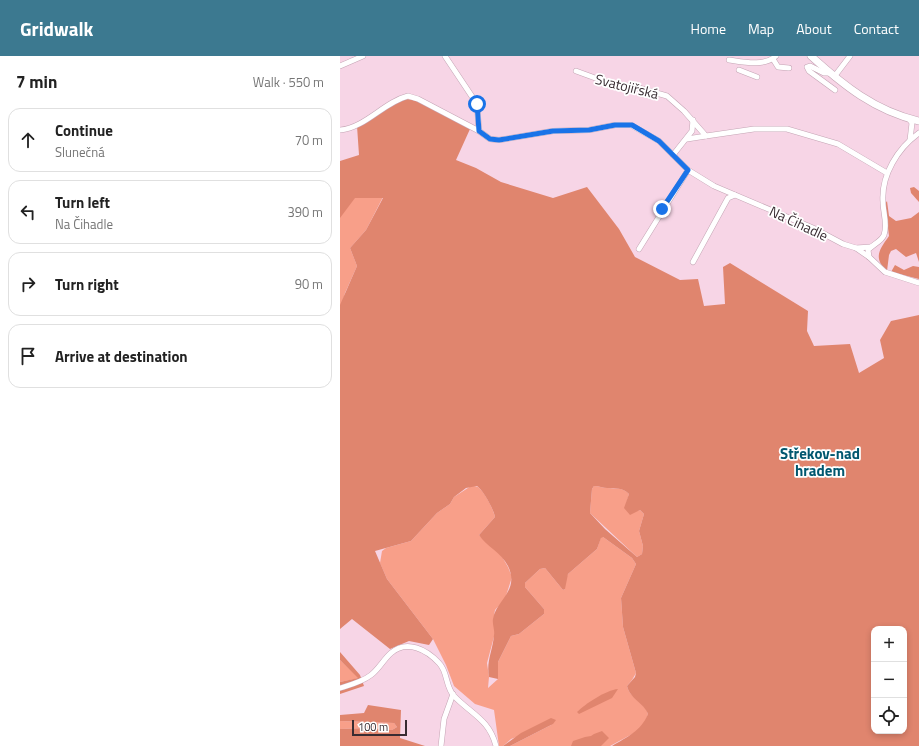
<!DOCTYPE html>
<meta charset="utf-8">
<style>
:root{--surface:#fff;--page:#f2f2f2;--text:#222;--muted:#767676;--line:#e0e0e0;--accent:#3c7990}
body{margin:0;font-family:"Titillium Web",sans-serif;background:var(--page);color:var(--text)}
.controls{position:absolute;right:12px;bottom:12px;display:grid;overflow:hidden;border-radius:8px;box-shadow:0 2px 6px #0003}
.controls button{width:36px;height:36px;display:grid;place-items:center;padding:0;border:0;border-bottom:1px solid var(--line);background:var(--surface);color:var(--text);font:20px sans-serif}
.scale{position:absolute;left:12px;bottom:10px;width:55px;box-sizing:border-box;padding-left:4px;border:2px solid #382c32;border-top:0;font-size:11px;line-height:14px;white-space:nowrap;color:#382c32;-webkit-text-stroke:3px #fff;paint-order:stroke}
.stop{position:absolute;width:12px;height:12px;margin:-9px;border:3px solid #1a73e8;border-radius:50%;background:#fff}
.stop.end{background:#1a73e8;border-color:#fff;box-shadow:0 1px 4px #0008}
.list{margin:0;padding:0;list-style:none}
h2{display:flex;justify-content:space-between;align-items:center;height:52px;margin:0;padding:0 16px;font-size:17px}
h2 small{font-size:13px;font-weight:400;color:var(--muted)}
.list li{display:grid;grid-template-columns:26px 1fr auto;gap:12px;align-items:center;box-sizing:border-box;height:64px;margin:0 8px 8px;padding:0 8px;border:1px solid var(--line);border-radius:12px}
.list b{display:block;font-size:15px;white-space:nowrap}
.list p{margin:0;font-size:13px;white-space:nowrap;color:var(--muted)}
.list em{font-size:13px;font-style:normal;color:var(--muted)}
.icon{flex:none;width:22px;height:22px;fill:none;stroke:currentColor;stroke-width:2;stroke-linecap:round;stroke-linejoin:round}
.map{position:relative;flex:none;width:579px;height:690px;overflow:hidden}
header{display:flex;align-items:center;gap:24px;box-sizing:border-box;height:56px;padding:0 20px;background:var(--accent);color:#fff}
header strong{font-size:19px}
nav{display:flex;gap:22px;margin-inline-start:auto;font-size:14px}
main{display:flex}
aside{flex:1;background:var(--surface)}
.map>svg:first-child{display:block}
.green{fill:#f89f89}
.forest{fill:#e0856e;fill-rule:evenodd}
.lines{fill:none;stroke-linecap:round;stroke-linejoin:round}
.minor-casing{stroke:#c4a4b4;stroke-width:6}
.major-casing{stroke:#c4a4b4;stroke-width:8}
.minor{stroke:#fff;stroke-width:5}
.major{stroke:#fff;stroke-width:7}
.route{stroke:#1a73e8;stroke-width:5}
.labels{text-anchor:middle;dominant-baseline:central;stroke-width:3.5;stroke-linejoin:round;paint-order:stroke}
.street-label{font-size:14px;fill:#382c32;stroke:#fff}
.neighbourhood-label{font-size:15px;font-weight:bold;fill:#01576f;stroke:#fff}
</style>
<header>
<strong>Gridwalk</strong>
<nav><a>Home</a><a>Map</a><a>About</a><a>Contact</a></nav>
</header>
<main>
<aside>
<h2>7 min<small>Walk · 550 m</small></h2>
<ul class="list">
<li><svg class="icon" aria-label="ahead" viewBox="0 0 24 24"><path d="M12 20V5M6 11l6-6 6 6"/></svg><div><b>Continue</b><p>Slunečná</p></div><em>70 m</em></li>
<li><svg class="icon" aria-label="left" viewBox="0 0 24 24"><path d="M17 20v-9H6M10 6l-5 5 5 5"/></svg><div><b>Turn left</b><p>Na Čihadle</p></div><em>390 m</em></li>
<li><svg class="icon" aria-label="right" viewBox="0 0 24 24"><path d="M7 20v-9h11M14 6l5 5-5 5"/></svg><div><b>Turn right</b></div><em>90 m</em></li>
<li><svg class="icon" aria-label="arrive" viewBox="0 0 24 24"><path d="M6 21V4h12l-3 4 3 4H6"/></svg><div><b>Arrive at destination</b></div></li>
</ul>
</aside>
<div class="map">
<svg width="579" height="690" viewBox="0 0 579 690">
<rect width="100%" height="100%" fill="#f7d5e6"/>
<g class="green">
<path d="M0 106 41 142 43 141 26 174 10 192 17 210 5 237 0 256Z"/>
<path d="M131 430C135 430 138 430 140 433 145 437 154 455 155 461L139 479 161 499 168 511 172 521 165 543 155 554 154 560 155 577 147 607 149 621 148 632 158 623V606L171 580 179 578 204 558V553L185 531V527L200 513 205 512 223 534 225 533V524L228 518 257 493 261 481H263L292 502 296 508 281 542 283 571 296 617 292 624 287 630C290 643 305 646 308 658L305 667 296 676 270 690H170L213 668 171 683 163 690H159L154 654 135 648 114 630 106 609 93 583 47 523 40 507 42 495 46 492 71 485 97 457 110 448 114 441Z"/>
<path d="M254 430C259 430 263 432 267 432 277 433 282 431 289 438L285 452 297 455 300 454 304 458 299 475 303 490 302 498 297 501 250 457 252 433Z"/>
<path d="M0 604 19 622 0 626Z"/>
<path d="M0 665 54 667 57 671 52 674 27 672 0 673Z"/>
</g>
<g class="forest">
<path d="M65 43 77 44 130 73 116 104 136 112 161 126 213 142 247 131 279 173 295 201 340 224 358 223 364 250 385 248 383 211 390 207 468 255 467 275 474 290 510 288 519 317 544 302 540 284 551 265 579 259V690H272C287 681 301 675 308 658 304 647 290 643 287 630L295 621 296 617 283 571 281 542 296 508 292 502 263 481 261 482 257 493 228 518 225 533 223 534 205 512 200 513 185 527V531L204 553V558L179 578 171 580 158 606V623L149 621C146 605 153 594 154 579 155 574 152 568 153 563 156 544 180 535 168 510 161 496 147 491 139 479L155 461C154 454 143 434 137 430L126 432 114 441 110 448 97 457 71 485 35 495 47 523 93 583 89 589 69 585 50 593 12 563 0 573V249L17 210 10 192 26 174 43 142H15L0 162V105L19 99 17 70 41 54ZM254 430C259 430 263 432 267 432 276 433 282 431 289 438L284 452 290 459 300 454 304 458 299 475 303 490 302 498 297 501 265 473 250 457 252 433ZM534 573H564V675H534Z"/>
<path d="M574 131 579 135V146L571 137 570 132Z"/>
<path d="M547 145 549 160 556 165 571 162 579 156V206L576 197 566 201 556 193 551 195 549 199 547 215C533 202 539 194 549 180L545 148Z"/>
<path d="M555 209 564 214 573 210 579 211V223L551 216Z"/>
<path d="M0 596 20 619 24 630 0 638V626L18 622 0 604Z"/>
<path d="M278 633 272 642 239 658 237 656C245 648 266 634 278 633Z"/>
<path d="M28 649 61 654 60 682 85 690H0V673L27 672 52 674 57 671 54 667 0 665V659L24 657Z"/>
<path d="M211 662 216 664 213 668 170 690H163L181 677Z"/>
<path d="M262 675 269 682 261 690H231L233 685 245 681 251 680 254 678Z"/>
</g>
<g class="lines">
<g class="minor-casing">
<g id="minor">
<path d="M105 0 137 48 139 75"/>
<path d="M433 3 438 11 449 12"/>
<path d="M389 4C403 6 424 11 436 0"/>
<path d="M0 10 23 0"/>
<path d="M399 14 417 21"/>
<path d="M236 15 277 30 299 32 327 40 344 55 366 80 414 73H447L498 88 547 117"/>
<path d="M490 17H484L470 10 467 11 469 15 495 34"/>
<path d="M494 21 510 0"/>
<path d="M569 63 572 67 570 84"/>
<path d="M0 74C25 72 44 46 68 40L78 43 139 75 150 83 159 84 213 75 249 74 275 69H291L319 85 348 114 374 130 473 172 503 188 516 192 529 201 545 216 579 227"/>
<path d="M347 83 366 80"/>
<path d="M333 99 352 75 353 64"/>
<path d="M516 192 531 191"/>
<path d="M299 193 348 114"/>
<path d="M529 201 528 194C533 188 541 186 544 179 548 169 543 156 543 146 541 119 558 92 579 77"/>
<path d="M353 206 388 142 395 139"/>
<path d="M0 632C10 629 22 626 31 619 39 613 43 604 51 597 67 583 87 594 99 607 108 616 105 630 114 640 131 658 149 663 156 690"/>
<path d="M101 690 104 663 113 638"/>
</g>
</g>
<g class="major-casing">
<path id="major" d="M471 0C503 29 535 55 579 65"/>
</g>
<use href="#minor" class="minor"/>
<use href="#major" class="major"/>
</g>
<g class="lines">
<path class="route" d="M137 48 139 75 150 83 159 84 213 75 249 74 275 69H292L319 85 348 114 322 153"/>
</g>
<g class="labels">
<g class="street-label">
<text transform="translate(287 30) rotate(14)">Svatojiřská</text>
<text transform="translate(459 167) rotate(25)">Na Čihadle</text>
</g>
<g class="neighbourhood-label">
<text x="480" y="397">Střekov-nad<tspan x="480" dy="17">hradem</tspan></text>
</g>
</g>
</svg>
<div class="controls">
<button>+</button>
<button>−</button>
<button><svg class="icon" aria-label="locate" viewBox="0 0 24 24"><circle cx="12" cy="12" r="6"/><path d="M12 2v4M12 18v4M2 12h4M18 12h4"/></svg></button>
</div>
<div class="scale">100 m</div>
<div class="stop" style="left:137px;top:48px"></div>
<div class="stop end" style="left:322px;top:153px"></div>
</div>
</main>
